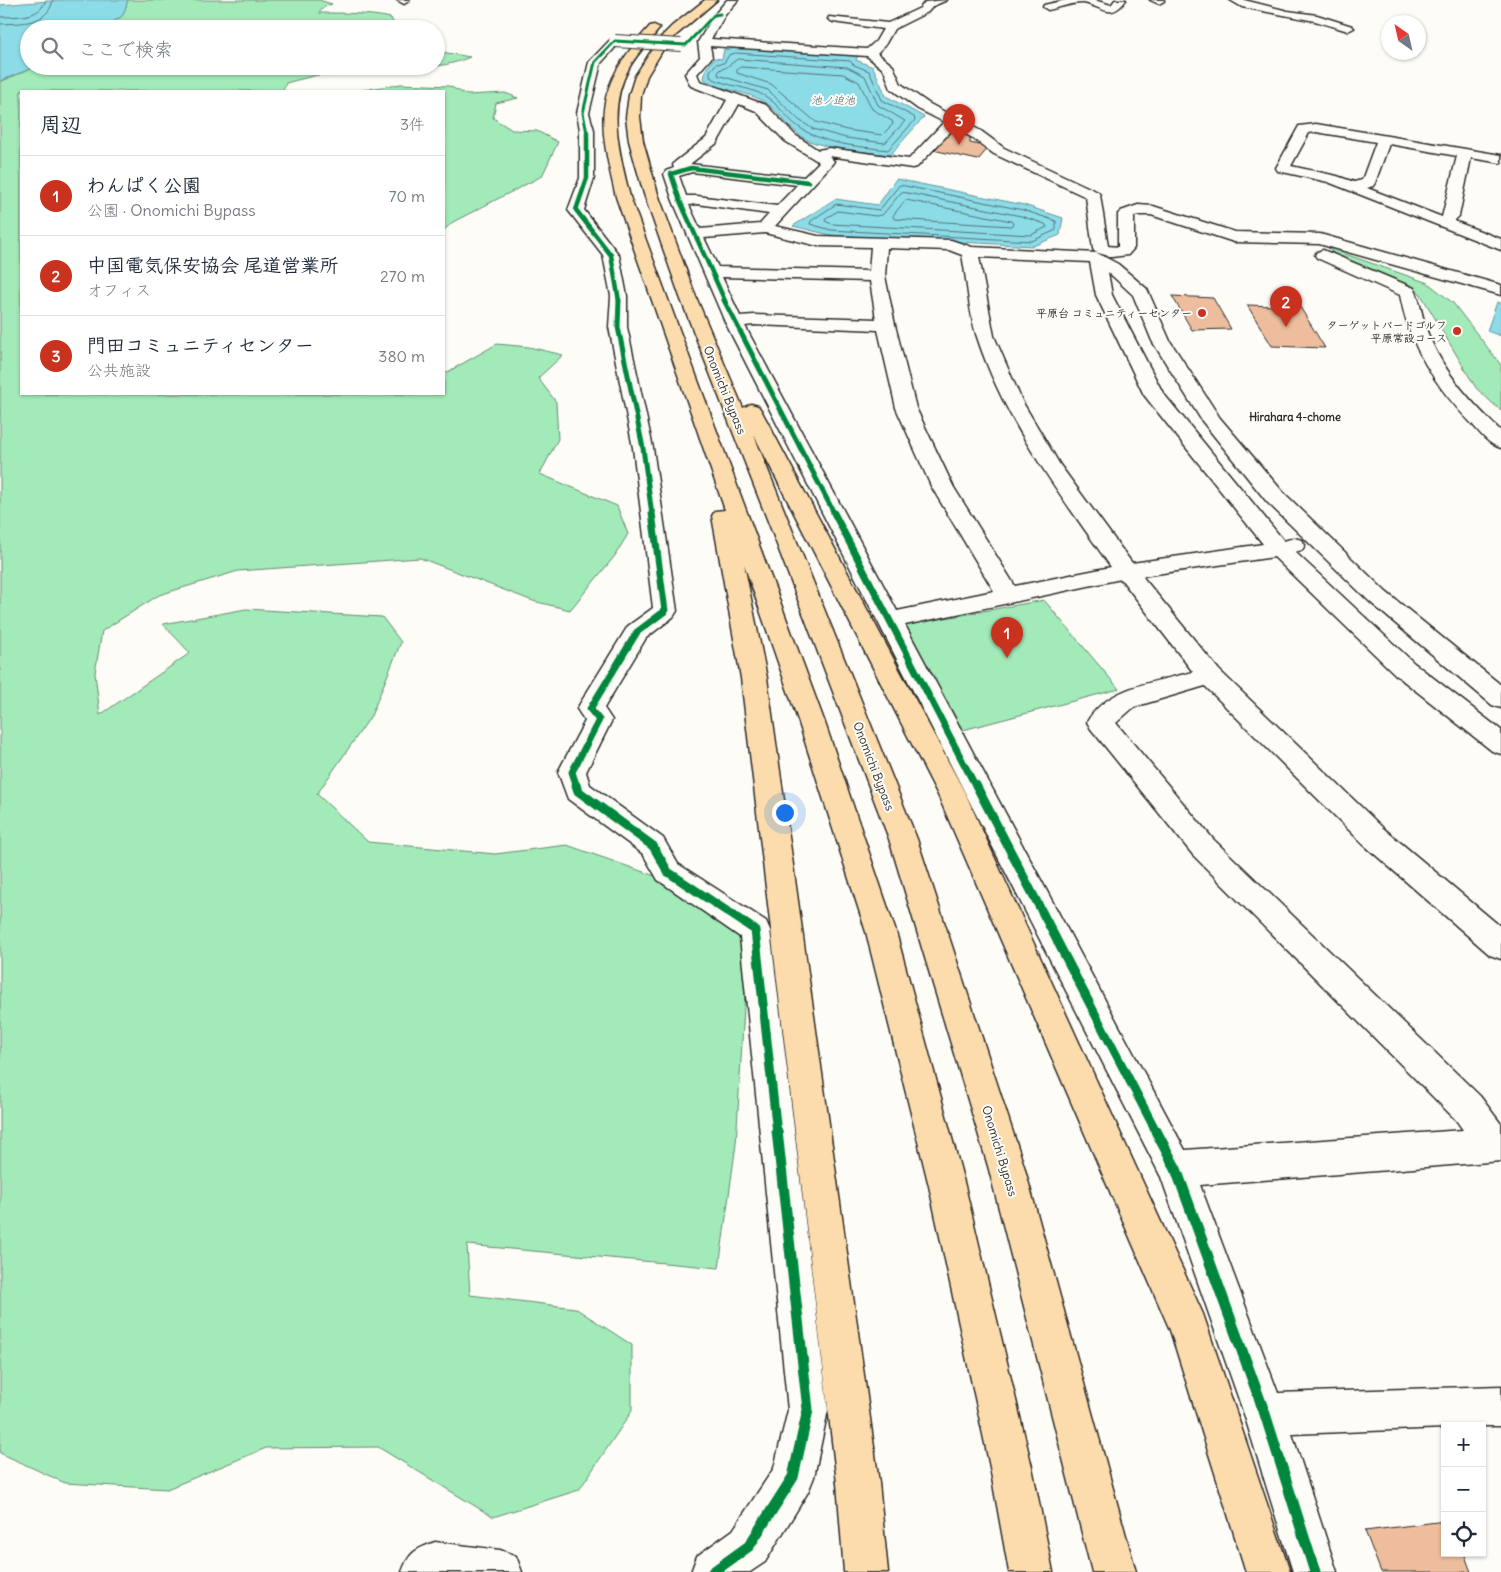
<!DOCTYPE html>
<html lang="ja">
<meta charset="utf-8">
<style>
:root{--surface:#fff;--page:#f6f6f7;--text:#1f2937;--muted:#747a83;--line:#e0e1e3;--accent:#c8321e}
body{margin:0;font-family:Delius,"Klee One",sans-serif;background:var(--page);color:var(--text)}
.controls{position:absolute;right:15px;bottom:15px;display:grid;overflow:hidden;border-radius:0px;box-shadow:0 1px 4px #0004}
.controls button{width:45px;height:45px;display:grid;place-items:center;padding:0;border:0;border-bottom:1px solid var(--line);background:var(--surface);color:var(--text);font:25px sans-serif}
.compass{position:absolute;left:1381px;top:15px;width:45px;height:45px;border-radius:50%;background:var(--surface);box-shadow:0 1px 4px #0004;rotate:326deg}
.you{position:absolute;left:784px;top:812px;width:18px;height:18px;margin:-12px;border:4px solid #fff;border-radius:50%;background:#1a73e8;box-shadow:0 0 0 8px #1a73e833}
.badge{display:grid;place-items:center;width:32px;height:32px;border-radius:50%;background:var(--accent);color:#fff;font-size:16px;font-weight:700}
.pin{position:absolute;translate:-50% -41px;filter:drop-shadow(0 1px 2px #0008)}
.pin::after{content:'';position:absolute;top:26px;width:18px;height:15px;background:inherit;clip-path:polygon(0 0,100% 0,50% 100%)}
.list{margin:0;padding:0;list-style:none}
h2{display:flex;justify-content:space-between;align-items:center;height:65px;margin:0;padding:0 20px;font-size:21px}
h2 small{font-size:16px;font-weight:400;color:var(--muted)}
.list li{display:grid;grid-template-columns:32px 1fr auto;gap:15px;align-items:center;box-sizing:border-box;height:80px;padding:0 20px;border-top:1px solid var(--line)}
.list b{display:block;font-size:19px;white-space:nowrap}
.list p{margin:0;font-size:16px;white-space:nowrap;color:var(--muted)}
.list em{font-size:16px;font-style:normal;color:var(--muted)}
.icon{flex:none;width:28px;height:28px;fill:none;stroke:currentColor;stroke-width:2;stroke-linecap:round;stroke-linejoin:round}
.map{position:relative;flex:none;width:1501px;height:1572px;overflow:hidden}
.search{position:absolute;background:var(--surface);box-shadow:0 1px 4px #0004;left:20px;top:20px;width:425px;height:55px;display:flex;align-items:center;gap:12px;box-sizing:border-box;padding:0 18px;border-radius:28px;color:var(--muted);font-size:19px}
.panel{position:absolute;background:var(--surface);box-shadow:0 1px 4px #0004;left:20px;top:90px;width:425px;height:305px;border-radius:0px}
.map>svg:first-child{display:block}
.green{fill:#a2eab8;stroke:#668a72}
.water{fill:#8cdce8;stroke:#65959c}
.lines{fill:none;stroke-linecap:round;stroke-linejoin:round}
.shore{stroke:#527277;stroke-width:1}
.building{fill:#edbd9e;stroke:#2b2b2b}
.minor-casing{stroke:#2b2b2b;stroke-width:3}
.highway-casing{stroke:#2b2b2b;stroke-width:3}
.minor{fill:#fdfcf7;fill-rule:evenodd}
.highway{fill:#fcdcac;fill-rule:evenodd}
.minor-bridge-casing{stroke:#2b2b2b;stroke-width:14;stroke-linecap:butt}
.minor-bridge{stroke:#fdfcf7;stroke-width:12}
.cycleway-far5-casing{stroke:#fdfcf7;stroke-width:4.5}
.cycleway-far4-casing{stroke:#fdfcf7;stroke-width:6}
.cycleway-far3-casing{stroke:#fdfcf7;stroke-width:7}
.cycleway-far2-casing{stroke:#fdfcf7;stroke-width:9}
.cycleway-far1-casing{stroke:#fdfcf7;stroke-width:12}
.cycleway-casing{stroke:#fdfcf7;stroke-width:14}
.cycleway-far5{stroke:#00873e;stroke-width:3}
.cycleway-far4{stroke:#00873e;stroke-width:4.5}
.cycleway-far3{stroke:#00873e;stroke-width:5}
.cycleway-far2{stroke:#00873e;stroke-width:7}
.cycleway-far1{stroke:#00873e;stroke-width:9}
.cycleway{stroke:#00873e;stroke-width:11}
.poi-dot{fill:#c8321e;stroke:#fdfcf7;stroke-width:2}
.labels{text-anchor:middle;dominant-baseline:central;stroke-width:4;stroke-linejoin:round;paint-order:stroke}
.far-water-label{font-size:11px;font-style:italic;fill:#486064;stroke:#fdfcf7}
.far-poi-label{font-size:11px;font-weight:bold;fill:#2b2b2b;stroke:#fdfcf7;text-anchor:end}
.far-neighbourhood-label{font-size:11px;font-weight:bold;fill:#2b2b2b;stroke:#fdfcf7}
.street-label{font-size:12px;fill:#2b2b2b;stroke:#fdfcf7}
</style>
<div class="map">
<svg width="1501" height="1572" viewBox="0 0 1501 1572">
<rect width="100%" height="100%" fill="#fdfcf7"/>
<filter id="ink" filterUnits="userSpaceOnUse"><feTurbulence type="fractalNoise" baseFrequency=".02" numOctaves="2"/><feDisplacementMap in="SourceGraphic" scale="10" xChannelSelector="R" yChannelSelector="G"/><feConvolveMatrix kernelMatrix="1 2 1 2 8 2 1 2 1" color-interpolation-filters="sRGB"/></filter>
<g filter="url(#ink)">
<g class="green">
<path d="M128 0H319L332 4 325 6 319 13C344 13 367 13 391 18L396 28 105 29 123 15Z"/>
<path d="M436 51 470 57C436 72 403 66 366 68 340 69 312 76 286 83L283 91H21V394H444V374L497 344 529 347 563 355 538 378 556 402 558 439 540 474 617 506 628 534 614 557 570 610 533 601 420 558 238 571 159 595 102 631 95 673 100 715 190 653 163 624 246 609 382 617 401 642 371 716 317 794 368 842 495 854 567 845 658 877 733 921 747 958 736 1144 719 1268 467 1245 470 1295 575 1308 632 1345V1411L579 1490 493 1517 378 1447 266 1448 167 1489 65 1483 0 1453V82L37 66H436Z"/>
<path d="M401 84 449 86 467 95 505 93 518 98 496 103 493 118 512 130 537 131 558 142 542 176 453 222 444 230V91H357Z"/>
<path d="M1328 248 1428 283 1453 303 1501 365V411L1476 388 1420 293 1337 256Z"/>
<path d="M1044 600 1119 689 963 730 902 626Z"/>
</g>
<g class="water">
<path d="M61 0H128L123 15 104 29H29V66H37L0 81V5Z"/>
<path d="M733 47 858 56 856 60 873 67 886 96 924 117 890 155C868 152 827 149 807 140 789 131 777 107 761 100 742 90 721 91 704 79L706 69 714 58 722 59 724 49 731 50Z"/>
<path d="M896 179 1024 205 1063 218 1060 235 1033 246 830 235 793 226 835 199 878 205Z"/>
<path d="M1497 302 1501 303V336L1487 331Z"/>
</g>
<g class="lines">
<g class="shore">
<path d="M0 17C17 16 40 19 46 0"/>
<path d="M0 24C21 23 48 25 53 0"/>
<path d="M736 53 850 61 854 65 869 71 882 100 914 117 915 120 888 150C857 146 822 145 796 125 785 116 777 103 765 96 748 86 727 87 710 77V71L716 64 724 63 729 55Z"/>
<path d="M738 59 847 67 865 76 878 105 905 121 885 143 846 138 813 129 799 120 768 90 718 75 719 70 725 68Z"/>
<path d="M741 67 843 74 859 82 872 109 892 121 893 124 882 135 847 130 816 122 771 84 737 73V70Z"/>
<path d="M900 185 1023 210 1056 221V230L1032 241 831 230 810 224 811 221 836 204 879 210Z"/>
<path d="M902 192 1021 216 1045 224 1047 227 1031 235 832 224 825 221 826 218 838 211 876 216 882 215Z"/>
<path d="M906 200 1011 221 1013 224 1011 226 894 219 893 216Z"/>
</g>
</g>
<g class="building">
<path d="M954 129 970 133V143L989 147 978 160 933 150Z"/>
<path d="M1172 296 1213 298 1231 329 1192 330Z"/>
<path d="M1247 305 1300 307 1325 348 1272 346Z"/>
<path d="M1445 1521V1553H1464L1471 1572H1381L1365 1531Z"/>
</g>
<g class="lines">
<g class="minor-casing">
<g id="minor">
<path d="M397 0H409V1L404 4Z"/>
<path d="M727 0H738L725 15 711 39 867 49 876 41 883 29 833 22 828 19 829 17 888 23 920 8 925 2 947 0 933 6 928 12 894 29 885 45 877 53 893 66 901 84 928 103 981 131 1004 148 1098 192 1100 195 1108 246 1118 247V214L1121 211 1138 205 1153 206 1235 232 1320 234 1501 285V295L1319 244 1234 242 1151 215H1139L1134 216V248L1128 255 1112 257 1095 252 1093 249 1086 197 994 154 971 137 954 128 917 167 912 168 829 156 834 161 832 164 775 226 818 236 951 240 972 247 1097 253 1118 264 1147 289 1170 341 1220 418 1283 492 1386 592 1501 685V708L1492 705 1370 602 1267 502 1202 421 1152 341 1133 295 1108 272 1112 295 1163 393 1284 541 1294 538 1302 540 1305 545 1302 550 1295 552 1414 663 1501 730V754L1492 751 1396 675 1274 557 1142 576 1219 670 1383 828 1501 927V959L1490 955 1363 844 1205 686 1134 707 1116 723 1213 839 1480 1096 1501 1124V1161L1200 1185 1278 1393 1501 1386V1426H1445V1428L1292 1434 1337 1572H1293L1244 1414 1161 1177 725 322 673 201 664 174 666 171 674 168 673 165 675 162 706 138 727 100 691 86 685 74 700 57 698 42 715 14ZM710 46 867 56 884 70 891 89 918 109 944 122 909 159 829 148 818 150 795 135 766 105 700 81 697 74 712 57ZM739 104 756 111 785 141 819 162 804 177 690 164 717 143ZM692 172 797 185 777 206 697 196H686L679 176ZM697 204 769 214 760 224 700 229 689 205ZM765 233 818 246 871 247 869 271 718 267 704 238ZM887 248 949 250 962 255C967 280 969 314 977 337 1005 423 1060 494 1111 567L1015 586 953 486 916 408 895 325 885 276ZM979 257 1090 262 1096 295 1144 395 1263 544 1132 563 1060 465 1022 401 994 336ZM722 277 870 281 876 319 754 315 740 316ZM754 325 878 330 896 408 931 486 994 591 897 611 745 326ZM1121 579 1193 672C1157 682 1107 686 1087 722L1091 729 1193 855 1456 1120 1463 1130 1185 1150 905 625Z"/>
<path d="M1066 0H1094L1111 5 1115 0H1126C1111 21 1103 7 1084 3 1074 2 1058 8 1048 10L1043 7 1044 5Z"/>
<path d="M1150 0H1164V1L1159 4Z"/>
<path d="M1230 0H1244L1288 11 1317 15 1352 26 1354 28 1348 31 1315 21 1242 7Z"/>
<path d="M615 38 621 41 601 63 589 113 594 130V178L584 210 619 255 627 296V327L653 448 677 611 673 617 646 638 604 708 612 720 586 772 590 785 663 838 678 864 766 921 770 930 828 1410 814 1477 808 1492 765 1562 750 1572H691L697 1556 733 1530 774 1468 788 1410 740 937 658 880 643 854 568 799 558 772 585 721 577 709 581 702 628 626 653 608 633 448 609 327 611 296 603 255 568 210 580 178V130L577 113 589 62 611 39Z"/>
<path d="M1316 124 1501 155V163L1471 158 1459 216 1454 221 1501 239V250L1328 182 1278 171 1276 168 1299 126ZM1316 132 1376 142 1362 180 1354 182 1337 176 1291 166 1309 133ZM1389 144 1457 156 1442 217 1367 188 1373 186 1375 183Z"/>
<path d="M1323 250 1414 288C1420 297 1423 324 1429 336 1444 373 1472 403 1501 431V448C1489 445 1480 433 1472 424 1436 387 1409 346 1400 295L1317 258 1315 255 1317 252Z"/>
<path d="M435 1542 500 1550 516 1556 522 1572H402C410 1551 415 1550 435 1542Z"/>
</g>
</g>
<g class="highway-casing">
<g id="highway">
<path d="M705 0H717L667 43 647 76 641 95 640 117 643 141 658 194 696 297 743 408 751 404 758 406 761 410 966 795 1203 1314 1290 1572H1246L1170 1330 938 795 753 433 917 839 1024 1166 1136 1572H1092L988 1166 889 839 771 529 680 297 644 194 629 141 626 117 629 95 635 76 659 39 672 26Z"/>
<path d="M654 25 660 28C649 42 637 53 629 68 606 109 620 155 630 197L825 723 896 932 965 1186 1032 1467 1053 1572H1009L990 1467 929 1186 866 932 799 723 744 564 767 678 879 1483 888 1572H844L837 1483 741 678 712 516 715 511 725 510 616 197C597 118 593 89 650 26Z"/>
</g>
</g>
<use href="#minor" class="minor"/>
<use href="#highway" class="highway"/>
<g class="minor-bridge-casing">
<path id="minor-bridge" d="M615 41 681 45"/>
</g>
<use href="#minor-bridge" class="minor-bridge"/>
<g class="cycleway-far5-casing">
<path id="cycleway-far5" d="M587 133 583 113 595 62 615 41 686 45 714 15 720 14"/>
</g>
<g class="cycleway-far4-casing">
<g id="cycleway-far4">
<path d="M587 132V178L576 210 611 255 619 301"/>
<path d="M725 301 680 201 671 174 691 168 808 182"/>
</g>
</g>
<g class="cycleway-far3-casing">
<g id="cycleway-far3">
<path d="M619 300 618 327 643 448 652 515"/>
<path d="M724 300 835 515"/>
</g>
</g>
<g class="cycleway-far2-casing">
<g id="cycleway-far2">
<path d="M834 513 976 787"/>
<path d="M577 787 572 772 599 720 590 709 637 632 665 611 652 513"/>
</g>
</g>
<g class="cycleway-far1-casing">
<g id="cycleway-far1">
<path d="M576 785 578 791 653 846 668 872 755 930 777 1133"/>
<path d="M976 785 1157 1133"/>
</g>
</g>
<g class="cycleway-casing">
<g id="cycleway">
<path d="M1156 1131 1176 1169 1265 1414 1315 1572"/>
<path d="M713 1572 749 1546 793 1477 808 1410 777 1131"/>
</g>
</g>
<use href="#cycleway-far5" class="cycleway-far5"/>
<use href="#cycleway-far4" class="cycleway-far4"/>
<use href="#cycleway-far3" class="cycleway-far3"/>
<use href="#cycleway-far2" class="cycleway-far2"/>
<use href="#cycleway-far1" class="cycleway-far1"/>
<use href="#cycleway" class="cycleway"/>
</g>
</g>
<g class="poi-dot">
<circle cx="1202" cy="313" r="5"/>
<circle cx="1457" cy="331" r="5"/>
</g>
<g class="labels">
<g class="far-water-label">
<text x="833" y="100">池ノ迫池</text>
</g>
<g class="far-poi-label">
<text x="1192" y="313">平原台 コミュニティーセンター</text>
<text x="1447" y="325">ターゲットバードゴルフ<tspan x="1447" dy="13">平原常設コース</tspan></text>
</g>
<g class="far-neighbourhood-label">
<text x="1295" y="417">Hirahara 4-chome</text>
</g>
<g class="street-label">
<text transform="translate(725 390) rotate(68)">Onomichi Bypass</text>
<text transform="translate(874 766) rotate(69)">Onomichi Bypass</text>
<text transform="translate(1000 1151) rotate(73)">Onomichi Bypass</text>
</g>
</g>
</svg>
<div class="controls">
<button>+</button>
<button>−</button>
<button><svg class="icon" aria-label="locate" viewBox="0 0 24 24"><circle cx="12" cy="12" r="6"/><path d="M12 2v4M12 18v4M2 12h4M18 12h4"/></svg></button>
</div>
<svg class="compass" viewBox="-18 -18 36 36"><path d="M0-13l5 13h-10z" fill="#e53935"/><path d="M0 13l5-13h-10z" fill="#747a83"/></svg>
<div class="you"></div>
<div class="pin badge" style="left:1007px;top:658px">1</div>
<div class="pin badge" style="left:1286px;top:327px">2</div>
<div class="pin badge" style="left:959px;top:145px">3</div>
<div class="search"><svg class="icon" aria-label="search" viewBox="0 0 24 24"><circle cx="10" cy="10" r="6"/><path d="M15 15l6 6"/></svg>ここで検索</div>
<section class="panel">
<h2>周辺<small>3件</small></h2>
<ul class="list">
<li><span class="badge">1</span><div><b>わんぱく公園</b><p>公園 · Onomichi Bypass</p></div><em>70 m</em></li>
<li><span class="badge">2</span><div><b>中国電気保安協会 尾道営業所</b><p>オフィス</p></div><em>270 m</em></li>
<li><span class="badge">3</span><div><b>門田コミュニティセンター</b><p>公共施設</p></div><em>380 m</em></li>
</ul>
</section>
</div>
